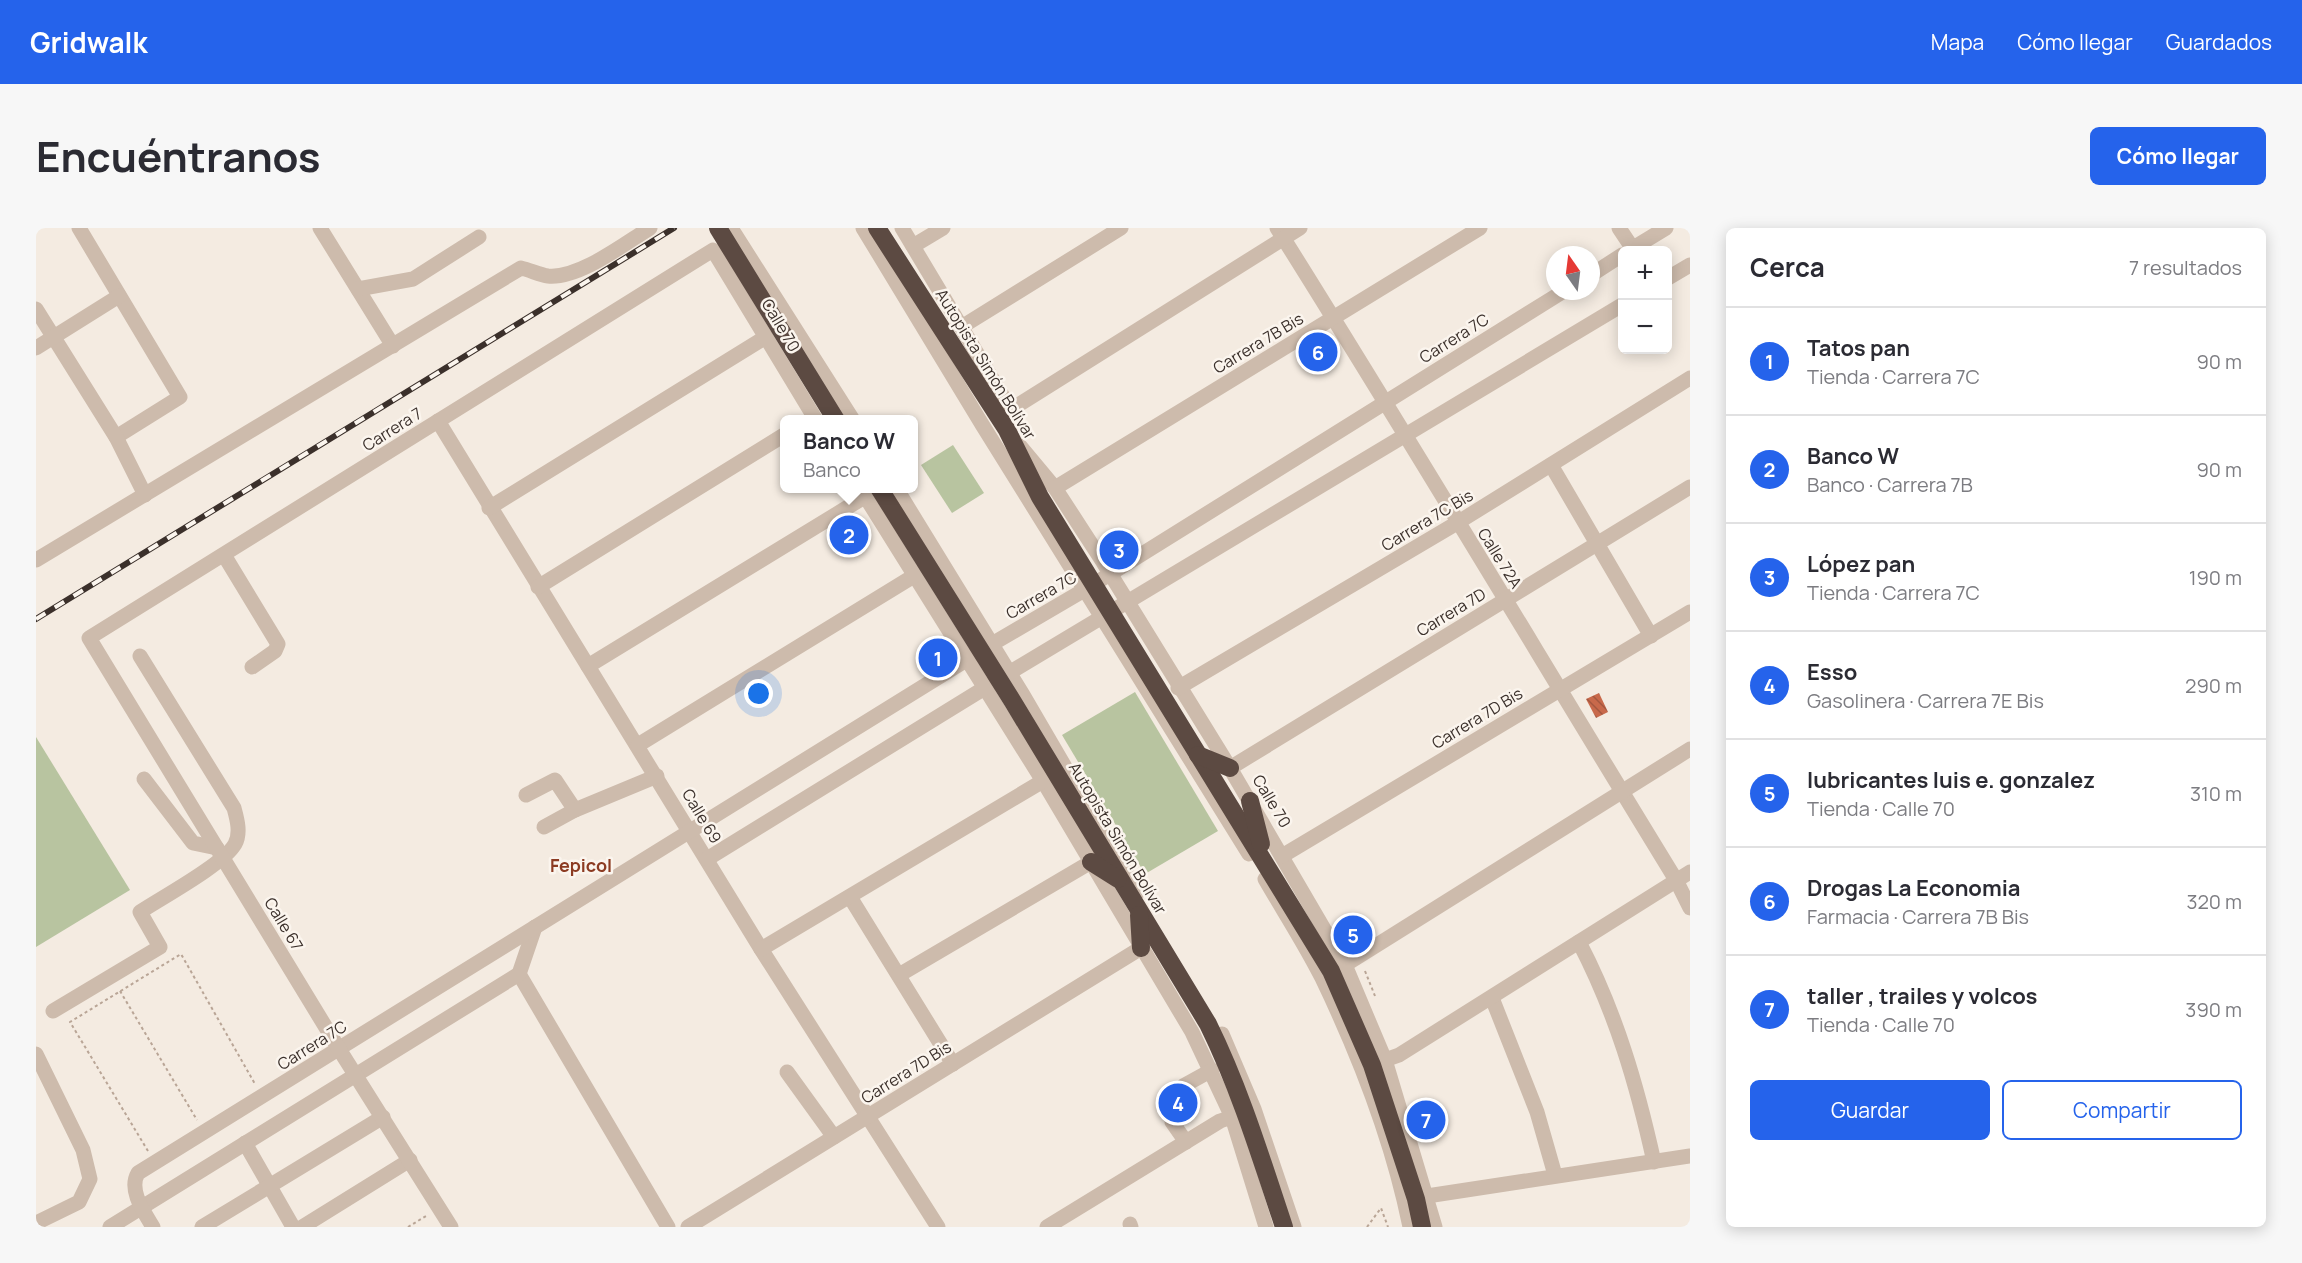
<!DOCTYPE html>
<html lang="es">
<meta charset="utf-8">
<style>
:root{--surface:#fff;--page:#f7f7f7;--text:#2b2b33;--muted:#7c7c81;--line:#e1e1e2;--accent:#2563eb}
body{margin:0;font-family:Manrope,sans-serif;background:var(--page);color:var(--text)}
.controls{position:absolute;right:18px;top:18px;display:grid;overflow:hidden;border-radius:9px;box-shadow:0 3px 15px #0003}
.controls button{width:54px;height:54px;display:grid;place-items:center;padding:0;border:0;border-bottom:2px solid var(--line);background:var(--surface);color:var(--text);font:30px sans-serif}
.compass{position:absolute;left:1510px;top:18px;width:54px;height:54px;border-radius:50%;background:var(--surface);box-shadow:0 3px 15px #0003;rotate:346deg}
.you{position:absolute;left:723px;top:466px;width:21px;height:21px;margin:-15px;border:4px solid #fff;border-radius:50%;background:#1a73e8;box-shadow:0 0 0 9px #1a73e833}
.badge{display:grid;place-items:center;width:39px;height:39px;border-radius:50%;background:var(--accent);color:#fff;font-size:20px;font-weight:700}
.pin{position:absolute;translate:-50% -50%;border:3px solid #fff;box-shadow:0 2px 6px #0006}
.popup{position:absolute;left:744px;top:187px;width:138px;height:78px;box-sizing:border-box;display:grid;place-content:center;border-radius:9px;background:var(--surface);filter:drop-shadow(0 2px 4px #0005);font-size:20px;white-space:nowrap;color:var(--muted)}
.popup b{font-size:22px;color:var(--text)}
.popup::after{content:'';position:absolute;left:50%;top:100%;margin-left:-12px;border:12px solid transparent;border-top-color:var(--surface)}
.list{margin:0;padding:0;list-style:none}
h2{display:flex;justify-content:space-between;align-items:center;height:78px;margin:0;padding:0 24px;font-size:26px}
h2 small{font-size:20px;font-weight:400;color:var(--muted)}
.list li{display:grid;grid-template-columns:39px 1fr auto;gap:18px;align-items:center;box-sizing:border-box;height:108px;padding:0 24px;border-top:2px solid var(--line)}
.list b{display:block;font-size:22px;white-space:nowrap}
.list p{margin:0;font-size:20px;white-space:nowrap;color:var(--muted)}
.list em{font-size:20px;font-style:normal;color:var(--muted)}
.actions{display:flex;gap:12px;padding:18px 24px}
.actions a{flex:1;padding:14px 0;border:2px solid var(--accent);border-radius:9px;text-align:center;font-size:21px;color:var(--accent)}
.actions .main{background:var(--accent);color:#fff}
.map{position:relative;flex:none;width:1654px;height:999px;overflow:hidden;border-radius:9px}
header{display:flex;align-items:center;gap:36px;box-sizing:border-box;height:84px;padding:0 30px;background:var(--accent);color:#fff}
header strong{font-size:28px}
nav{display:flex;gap:33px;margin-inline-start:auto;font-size:21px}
.intro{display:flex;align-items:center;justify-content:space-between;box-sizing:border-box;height:144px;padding:0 36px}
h1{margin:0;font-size:42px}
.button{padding:15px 27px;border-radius:9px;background:var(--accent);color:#fff;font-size:21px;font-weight:700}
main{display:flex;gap:36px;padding:0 36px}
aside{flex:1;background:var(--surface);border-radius:9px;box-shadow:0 3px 15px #0003}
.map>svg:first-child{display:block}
.pitch{fill:#b8c4a0}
.building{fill:url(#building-back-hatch)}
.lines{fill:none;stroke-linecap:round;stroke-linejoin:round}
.minor-tunnel{stroke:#cfc6bd;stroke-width:15;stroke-dasharray:15 8;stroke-linecap:butt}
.path{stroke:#b9a596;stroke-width:2;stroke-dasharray:3 3;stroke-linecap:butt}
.minor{stroke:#cdbbac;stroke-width:15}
.highway{stroke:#5c4a42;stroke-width:18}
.rail-casing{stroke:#3b302b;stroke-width:6}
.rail{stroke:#fbf5ee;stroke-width:4;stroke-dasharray:11;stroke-linecap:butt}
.labels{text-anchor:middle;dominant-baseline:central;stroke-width:5;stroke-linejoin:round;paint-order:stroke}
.street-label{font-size:16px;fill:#3b302b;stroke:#fbf5ee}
.neighbourhood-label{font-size:18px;font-weight:bold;fill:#8c3b22;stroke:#fbf5ee}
</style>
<header>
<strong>Gridwalk</strong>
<nav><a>Mapa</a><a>Cómo llegar</a><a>Guardados</a></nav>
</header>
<div class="intro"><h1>Encuéntranos</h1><a class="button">Cómo llegar</a></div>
<main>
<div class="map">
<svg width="1654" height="999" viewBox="0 0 1654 999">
<defs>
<pattern id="building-back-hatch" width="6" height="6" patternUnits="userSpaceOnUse" patternTransform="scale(1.5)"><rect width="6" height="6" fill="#c8694b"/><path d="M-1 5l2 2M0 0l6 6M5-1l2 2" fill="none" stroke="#a4573f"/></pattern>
</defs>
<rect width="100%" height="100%" fill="#f4ebe1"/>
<g class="pitch">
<path d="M917 217 948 265 916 285 885 237Z"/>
<path d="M1099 464 1182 603 1109 646 1026 507Z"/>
<path d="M0 509 94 662 0 719Z"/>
</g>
<g class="building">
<path d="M1280 112 1295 134 1286 140 1271 117Z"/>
<path d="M1563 465 1572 484 1560 490 1550 471Z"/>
<path d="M1141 865 1149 867 1153 882 1136 884 1131 867Z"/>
</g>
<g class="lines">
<path class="minor-tunnel" d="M1136 894 1147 858"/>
<g class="path">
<path d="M1307 703 1315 716"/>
<path d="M1329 743 1339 768"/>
<path d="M84 763 161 892"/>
<path d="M112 923 34 794 145 726 219 856"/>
<path d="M372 999 390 988"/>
<path d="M1331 999 1345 980 1352 999"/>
</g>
<g class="minor">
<path d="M43 0 144 169 80 209"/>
<path d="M284 0 357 118"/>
<path d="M695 0 817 192"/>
<path d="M827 0 947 198 1213 626"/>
<path d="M866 0 975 182"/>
<path d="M1241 0C1377 216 1507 435 1640 652L1654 680"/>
<path d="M1583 0 1597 21"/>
<path d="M877 18 907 0"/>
<path d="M1594 22 1630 0"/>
<path d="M1555 47 1586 27"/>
<path d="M1632 50 1654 37"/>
<path d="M322 61 377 51 443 9"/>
<path d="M0 81 80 209 109 267"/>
<path d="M927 98 1085 0"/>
<path d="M0 120 83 68"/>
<path d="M963 189 1264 0"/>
<path d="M402 193 725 721 902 999"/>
<path d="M984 218 1019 260 1067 334 1194 540 1309 737 1349 832 1399 999"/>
<path d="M1515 237 1615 408"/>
<path d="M824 260 1007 553 1156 804 1196 889 1230 999"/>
<path d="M860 260 987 467 1102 664"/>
<path d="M1019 260 1444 0"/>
<path d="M453 280 730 109"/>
<path d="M188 327 242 416 239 423 216 439"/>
<path d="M0 332 485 40C494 42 504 47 512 48 543 51 588 16 614 0"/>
<path d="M502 359 748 207"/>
<path d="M552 438 835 265"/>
<path d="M1142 460 1421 295 1654 150"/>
<path d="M602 517 886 343"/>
<path d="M1194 540 1654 259"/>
<path d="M108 551 157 615 181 620"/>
<path d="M490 567 519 552 539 582"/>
<path d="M508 599 539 582 621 548"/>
<path d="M1246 628 1654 384"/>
<path d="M671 631 973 445 1586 77"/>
<path d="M1229 651C1248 684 1269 716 1286 750 1323 827 1357 915 1374 999"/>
<path d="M814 669 917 836"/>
<path d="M1543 714C1580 785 1601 857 1618 934"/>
<path d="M725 721 1007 553"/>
<path d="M1309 737 1654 521"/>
<path d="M483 746 632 999"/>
<path d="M863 747 1055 634"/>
<path d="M1456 770 1501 884 1519 947"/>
<path d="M17 783 124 719 104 684C125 670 188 636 199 616 205 605 201 591 198 580L104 428"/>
<path d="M1186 806 1218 881 1258 999"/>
<path d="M0 826 47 922 54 951 43 974 0 995"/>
<path d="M1349 832 1363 827 1654 644"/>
<path d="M751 844 798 909"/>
<path d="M1147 858 1176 842"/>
<path d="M1136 894 1150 914"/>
<path d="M209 915 257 999"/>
<path d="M1391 968 1654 928"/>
<path d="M1094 996 1095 999"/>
<path d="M74 999 483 746 499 699"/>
<path d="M117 999C108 984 92 962 102 945L956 416 1050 361 1528 63"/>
<path d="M166 999 347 889"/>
<path d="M266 999 374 932"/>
<path d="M415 999 303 821 53 410 677 22 780 192"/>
<path d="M652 999 1105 720"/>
<path d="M1011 999 1184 893 1196 889"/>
</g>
<g class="highway">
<path d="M682 0 800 192"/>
<path d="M841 0 971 202 1004 269 1295 743 1336 837 1380 971 1386 999"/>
<path d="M843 260 977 474 1172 796C1204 861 1225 930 1248 999"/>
<path d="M1162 527 1194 540"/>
<path d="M1214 573 1225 616"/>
<path d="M1055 634 1082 651"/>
<path d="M1103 687 1105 720"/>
</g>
<g class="rail-casing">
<path id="rail" d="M0 391 638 0"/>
</g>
<use href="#rail" class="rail"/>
</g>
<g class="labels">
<g class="street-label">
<text transform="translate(745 97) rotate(59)">Calle 70</text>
<text transform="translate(1418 110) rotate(-32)">Carrera 7C</text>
<text transform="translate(1222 115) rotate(-31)">Carrera 7B Bis</text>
<text transform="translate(950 136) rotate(58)">Autopista Simón Bolívar</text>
<text transform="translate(356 201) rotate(-32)">Carrera 7</text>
<text transform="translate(1391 292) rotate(-31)">Carrera 7C Bis</text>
<text transform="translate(1464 330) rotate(58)">Calle 72A</text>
<text transform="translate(1005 367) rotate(-30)">Carrera 7C</text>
<text transform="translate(1415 384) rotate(-31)">Carrera 7D</text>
<text transform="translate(1441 490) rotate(-31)">Carrera 7D Bis</text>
<text transform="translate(1236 573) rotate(59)">Calle 70</text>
<text transform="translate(666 588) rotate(59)">Calle 69</text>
<text transform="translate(1082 610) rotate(59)">Autopista Simón Bolívar</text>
<text transform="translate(248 696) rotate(59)">Calle 67</text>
<text transform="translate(276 817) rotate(-32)">Carrera 7C</text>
<text transform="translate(870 844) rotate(-32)">Carrera 7D Bis</text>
</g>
<g class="neighbourhood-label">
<text x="545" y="637">Fepicol</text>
</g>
</g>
</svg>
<div class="controls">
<button>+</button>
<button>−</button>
</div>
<svg class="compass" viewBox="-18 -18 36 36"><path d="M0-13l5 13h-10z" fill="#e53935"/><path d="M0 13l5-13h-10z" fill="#7c7c81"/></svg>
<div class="you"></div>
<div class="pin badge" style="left:902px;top:430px">1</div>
<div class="pin badge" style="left:813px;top:307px">2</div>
<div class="popup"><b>Banco W</b>Banco</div>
<div class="pin badge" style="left:1083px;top:322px">3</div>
<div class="pin badge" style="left:1142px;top:875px">4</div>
<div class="pin badge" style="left:1317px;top:707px">5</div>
<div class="pin badge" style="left:1282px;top:124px">6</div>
<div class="pin badge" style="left:1390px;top:892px">7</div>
</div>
<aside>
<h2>Cerca<small>7 resultados</small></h2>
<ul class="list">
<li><span class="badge">1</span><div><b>Tatos pan</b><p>Tienda · Carrera 7C</p></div><em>90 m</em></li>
<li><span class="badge">2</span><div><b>Banco W</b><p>Banco · Carrera 7B</p></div><em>90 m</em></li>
<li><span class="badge">3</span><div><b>López pan</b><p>Tienda · Carrera 7C</p></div><em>190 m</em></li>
<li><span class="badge">4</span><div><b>Esso</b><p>Gasolinera · Carrera 7E Bis</p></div><em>290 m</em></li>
<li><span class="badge">5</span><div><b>lubricantes luis e. gonzalez</b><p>Tienda · Calle 70</p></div><em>310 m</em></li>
<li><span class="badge">6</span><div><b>Drogas La Economia</b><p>Farmacia · Carrera 7B Bis</p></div><em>320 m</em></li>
<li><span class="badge">7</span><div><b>taller , trailes y volcos</b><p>Tienda · Calle 70</p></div><em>390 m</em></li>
</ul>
<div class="actions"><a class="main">Guardar</a><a>Compartir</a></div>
</aside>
</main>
